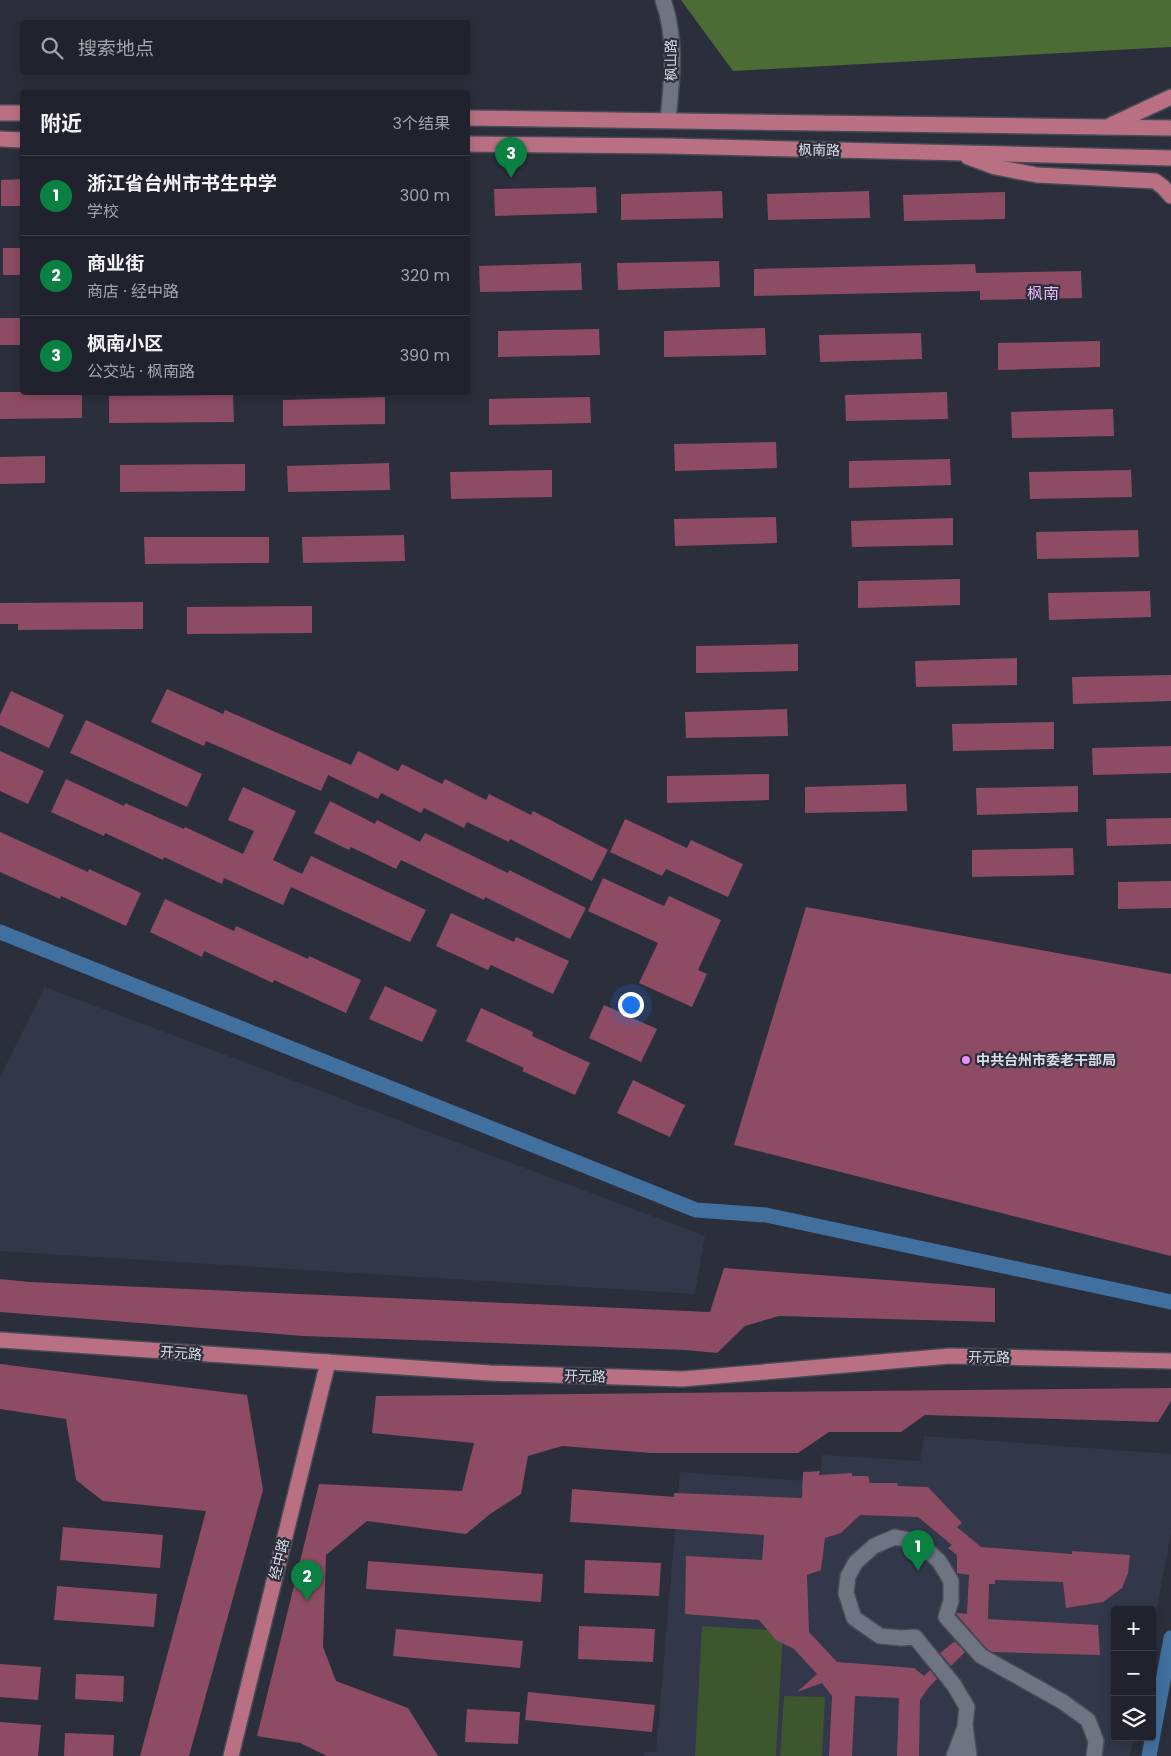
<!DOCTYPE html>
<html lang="zh">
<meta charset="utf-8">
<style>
:root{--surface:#20232d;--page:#2d2f39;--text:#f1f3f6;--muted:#a2a4aa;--line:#3d4049;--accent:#0b8043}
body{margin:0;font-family:Poppins,"Noto Sans SC",sans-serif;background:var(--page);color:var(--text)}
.controls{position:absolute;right:15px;bottom:15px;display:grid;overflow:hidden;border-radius:5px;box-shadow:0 2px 12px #0003}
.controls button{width:45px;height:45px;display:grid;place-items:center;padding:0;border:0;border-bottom:1px solid var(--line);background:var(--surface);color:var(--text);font:25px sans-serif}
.you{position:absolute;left:630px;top:1004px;width:18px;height:18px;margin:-12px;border:4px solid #fff;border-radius:50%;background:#1a73e8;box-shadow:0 0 0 8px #1a73e833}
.badge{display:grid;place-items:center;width:32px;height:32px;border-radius:50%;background:var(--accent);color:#fff;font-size:16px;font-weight:700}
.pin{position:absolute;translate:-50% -41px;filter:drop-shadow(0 1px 2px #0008)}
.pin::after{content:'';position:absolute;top:26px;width:18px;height:15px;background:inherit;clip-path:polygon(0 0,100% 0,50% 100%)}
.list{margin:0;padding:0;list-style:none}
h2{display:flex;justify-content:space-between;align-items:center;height:65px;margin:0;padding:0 20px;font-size:21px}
h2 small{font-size:16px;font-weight:400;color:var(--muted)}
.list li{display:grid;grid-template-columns:32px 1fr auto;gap:15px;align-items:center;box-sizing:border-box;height:80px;padding:0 20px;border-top:1px solid var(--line)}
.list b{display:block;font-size:19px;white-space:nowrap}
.list p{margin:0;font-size:16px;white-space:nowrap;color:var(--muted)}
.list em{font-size:16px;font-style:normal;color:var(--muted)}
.icon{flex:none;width:28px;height:28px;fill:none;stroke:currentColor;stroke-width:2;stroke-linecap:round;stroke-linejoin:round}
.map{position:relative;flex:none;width:1171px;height:1756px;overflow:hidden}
.search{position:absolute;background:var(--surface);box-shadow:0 2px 12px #0003;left:20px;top:20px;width:450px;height:55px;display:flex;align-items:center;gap:12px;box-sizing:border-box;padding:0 18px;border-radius:5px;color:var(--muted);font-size:19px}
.panel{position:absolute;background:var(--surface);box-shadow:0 2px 12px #0003;left:20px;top:90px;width:450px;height:305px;border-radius:5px}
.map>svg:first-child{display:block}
.built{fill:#32384a}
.green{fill:#3e562e}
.forest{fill:#4b6c34}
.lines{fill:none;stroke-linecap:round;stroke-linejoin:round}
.canal{stroke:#41709f;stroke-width:15}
.building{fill:#8d4c63}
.minor-casing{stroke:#474b56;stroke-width:18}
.major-casing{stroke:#474b56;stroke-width:18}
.minor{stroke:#6f7482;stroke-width:15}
.major{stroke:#b97082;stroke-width:15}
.poi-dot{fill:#e88eff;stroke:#2b2f3c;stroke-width:2}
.labels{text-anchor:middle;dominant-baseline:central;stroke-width:4.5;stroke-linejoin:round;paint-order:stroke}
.street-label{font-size:14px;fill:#dbdee7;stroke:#2b2f3c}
.poi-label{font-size:14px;font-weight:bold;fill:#dbdee7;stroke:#2b2f3c;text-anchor:start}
.quarter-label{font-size:16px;fill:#eab8f7;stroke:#2b2f3c}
</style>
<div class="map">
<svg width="1171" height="1756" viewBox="0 0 1171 1756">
<rect width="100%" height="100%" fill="#2b2f3c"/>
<g class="built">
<path d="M45 987 705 1236 695 1294 0 1251V1077Z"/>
<path d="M924 1436 1171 1454V1533L1152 1634V1610H1115V1737H1134L1130 1756H644V1752H656L680 1472 820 1482 822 1455 920 1461Z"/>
</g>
<g class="green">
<path d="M702 1626 783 1631 776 1756H695Z"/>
<path d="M784 1696 825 1697 822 1756H780Z"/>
</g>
<path class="forest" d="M681 0H1171V47L733 71Z"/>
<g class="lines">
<g class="canal">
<path d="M0 932 696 1210 766 1215 1171 1302"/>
<path d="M1149 1756 1171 1638"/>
</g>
</g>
<g class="building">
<path d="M22 179V206H1V180Z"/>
<path d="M596 187 597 213 495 216 494 189Z"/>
<path d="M722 191 723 218 621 220V194Z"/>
<path d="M869 191 870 218 768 220 767 194Z"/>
<path d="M1005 192V219L904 221 903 195Z"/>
<rect x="3" y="248" width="19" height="27"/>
<path d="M719 261 720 287 618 290 617 263Z"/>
<path d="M581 263 582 290 480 292 479 266Z"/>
<path d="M975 264 976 273 1081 271 1082 298 980 300V291L754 296V269Z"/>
<rect x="0" y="318" width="22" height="27"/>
<path d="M765 328 766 355 664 357V331Z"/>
<path d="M599 329 600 355 498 357V331Z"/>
<path d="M921 333 922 359 820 362 819 335Z"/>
<path d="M1100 341V367L998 370V343Z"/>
<path d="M0 392H82V418L0 419Z"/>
<path d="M947 392 948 419 846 421 845 395Z"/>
<path d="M233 395 234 422 109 423V396Z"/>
<path d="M385 397V424L283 426V400Z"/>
<path d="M590 397 591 423 489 425V399Z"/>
<path d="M1113 409 1114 436 1012 438 1011 412Z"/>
<path d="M776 442 777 468 675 471 674 444Z"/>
<path d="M45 456V483L0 484V457Z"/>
<path d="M950 459 951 485 849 488V461Z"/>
<path d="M389 463 390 490 288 492 287 466Z"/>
<path d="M245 464V491L120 492V465Z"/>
<path d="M552 470V497L451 499 450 472Z"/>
<path d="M1131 470 1132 497 1030 499 1029 472Z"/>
<path d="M776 517 777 543 675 546 674 519Z"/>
<path d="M953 518V545L852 547 851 521Z"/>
<path d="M1138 530 1139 557 1037 559 1036 532Z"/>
<path d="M404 535 405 561 303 563 302 537Z"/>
<path d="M144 537H269V563L145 564Z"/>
<path d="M960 579V605L858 608V581Z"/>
<path d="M1150 591 1151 617 1049 620 1048 593Z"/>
<path d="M143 602V629L18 630V624H0V603Z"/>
<path d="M312 606V633L187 634V607Z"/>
<path d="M798 644V671L696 673V646Z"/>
<path d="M1017 658V685L916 687 915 661Z"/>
<path d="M1171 675V701L1073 704 1072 677Z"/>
<path d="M167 689 223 714 225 710 351 765 358 751 398 771 402 764 442 784 445 779 486 800 489 794 531 815 533 811 608 850 592 881 510 839 509 842 467 822 464 828 424 808 421 813 381 793 378 799 328 775 321 791 206 741 204 746 151 722Z"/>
<path d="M11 691 64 715 49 748 0 725V715Z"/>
<path d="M787 709 788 736 686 738 685 712Z"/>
<path d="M86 720 202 774 187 807 70 753Z"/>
<path d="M1054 722V749L953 751 952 724Z"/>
<path d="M1171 746V773L1093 775 1092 748Z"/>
<path d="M0 751 44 771 28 804 0 791Z"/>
<path d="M769 774V800L667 803V776Z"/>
<path d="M66 779 124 806 125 803 184 829 185 827 243 854 254 831 228 820 243 787 296 811 273 860 302 874 311 856 426 910 410 942 291 887 283 905 224 878 222 884 164 857 163 860 105 833 104 836 51 812Z"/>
<path d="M906 784 907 811 805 813V787Z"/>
<path d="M1078 786V812L977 815 976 788Z"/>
<path d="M330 801 375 824 377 820 420 842 425 833 508 873 509 870 586 908 570 939 485 897 484 900 401 860 396 869 351 847 349 850 314 833Z"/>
<path d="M1171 818V844L1107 846 1106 819Z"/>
<path d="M625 819 687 848 691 840 743 864 728 897 666 869 662 876 610 852Z"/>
<path d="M0 832 88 872 89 869 141 893 126 926 61 896 60 899 0 872Z"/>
<path d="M1073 848 1074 875 972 877V850Z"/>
<path d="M603 878 664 906 669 896 721 920 698 970 707 974 692 1007 639 983 658 943 588 911Z"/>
<path d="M1171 881V908L1118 909V882Z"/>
<path d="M165 899 234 931 236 926 308 959 309 956 361 980 346 1013 274 980 273 983 204 951 202 957 150 932Z"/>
<path d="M806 907 1171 974V1256L734 1145Z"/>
<path d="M451 913 514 942 516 937 569 961 553 994 491 965 488 970 436 946Z"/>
<path d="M385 986 437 1010 422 1042 369 1019Z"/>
<path d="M604 1005 657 1029 641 1062 589 1038Z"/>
<path d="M481 1008 533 1032 532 1036 590 1063 575 1095 522 1071 524 1068 466 1041Z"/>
<path d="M633 1080 685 1105 670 1137 617 1113Z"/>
<path d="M724 1268 995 1288V1322L779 1316 745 1326 717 1353 686 1350 303 1336 0 1312V1279L29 1282 710 1312Z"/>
<path d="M0 1364 247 1395 263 1490 189 1756H140L206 1511 103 1501 76 1480 66 1419 0 1409Z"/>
<path d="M1171 1388V1401L1158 1422 925 1415 901 1432H829L798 1453H651L562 1446 528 1456 521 1494 490 1514 466 1534 367 1521 326 1555 323 1647 336 1681 408 1708 438 1756H327L300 1743 257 1736 319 1484 462 1491 474 1443 372 1433 376 1396Z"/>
<path d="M820 1471 819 1475 852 1473V1476H868L870 1483H897L898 1486 928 1487 962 1523 957 1527 981 1547 1072 1554V1551L1130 1555 1128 1573 1122 1588 1103 1602 1066 1608 1063 1582 995 1580V1584H989L988 1619 1098 1625 1100 1655 992 1652 987 1649 957 1615V1613L967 1614 969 1575 957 1573V1555L948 1548 952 1545 918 1517 860 1515 841 1533 825 1538 821 1570 807 1575 809 1632 837 1662 914 1668 924 1676 930 1670 937 1679 929 1687 920 1700 919 1756H897L899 1698 855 1696 852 1756H829L832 1696 822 1683 797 1692 817 1674 794 1649 776 1640 759 1620 685 1614 686 1556 762 1560 764 1535 570 1522 572 1489 674 1497V1493L802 1498 803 1472Z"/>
<path d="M63 1527 163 1535 160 1568 60 1560Z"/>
<path d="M585 1560 661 1563 659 1596 584 1593Z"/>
<path d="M368 1561 543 1574 541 1602 366 1589Z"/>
<path d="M57 1586 157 1594 154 1627 54 1620Z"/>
<path d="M579 1626 655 1629 653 1662 578 1659Z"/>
<path d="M396 1629 523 1641 520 1668 393 1656Z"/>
<path d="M949 1635 965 1652 951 1666 940 1653 955 1641Z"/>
<path d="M0 1664 41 1667 38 1700 0 1697Z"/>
<path d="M76 1674 124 1676 123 1702 75 1699Z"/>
<path d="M528 1692 655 1705 652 1732 525 1720Z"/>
<path d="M467 1709 520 1712 518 1744 465 1742Z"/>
<path d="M0 1722 41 1725 38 1756H0Z"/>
<path d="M65 1733 114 1735 113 1756H64Z"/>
</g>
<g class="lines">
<g class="minor-casing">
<g id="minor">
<path d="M663 0C677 39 672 79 668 120"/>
<path d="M954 1756 965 1727"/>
<path d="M969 1756 965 1725 967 1707 954 1685 915 1637 901 1638 880 1636 854 1618 846 1593 848 1576 856 1562 874 1546 895 1537 918 1542 939 1561 951 1581V1601L946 1617 981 1656 1063 1702 1088 1720 1096 1741 1094 1756"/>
</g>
</g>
<g class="major-casing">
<g id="major">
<path d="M0 113H22"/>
<path d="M468 118 1171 128"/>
<path d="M1111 125 1171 97"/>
<path d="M0 139 22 140"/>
<path d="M468 144 668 146 1171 158"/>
<path d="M968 157 995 167 1037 175 1155 181 1163 187 1171 196"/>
<path d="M0 1340 490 1373 682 1379 950 1356 1171 1361"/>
<path d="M231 1756 328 1362"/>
</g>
</g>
<use href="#minor" class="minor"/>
<use href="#major" class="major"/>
</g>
<circle class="poi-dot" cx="966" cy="1060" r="5"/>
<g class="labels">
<g class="street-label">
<text transform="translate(671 60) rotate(-91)">枫山路</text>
<text transform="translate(819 150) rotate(1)">枫南路</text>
<text transform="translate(181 1353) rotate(4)">开元路</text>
<text transform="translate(989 1357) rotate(1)">开元路</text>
<text transform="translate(585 1376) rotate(2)">开元路</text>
<text transform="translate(279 1559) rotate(-76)">经中路</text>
</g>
<g class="poi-label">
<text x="976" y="1060">中共台州市委老干部局</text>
</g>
<g class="quarter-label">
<text x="1043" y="293">枫南</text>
</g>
</g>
</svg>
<div class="controls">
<button>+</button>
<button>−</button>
<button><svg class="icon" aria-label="layers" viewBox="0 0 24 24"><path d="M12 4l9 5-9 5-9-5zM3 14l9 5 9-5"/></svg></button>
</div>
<div class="you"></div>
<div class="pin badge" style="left:918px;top:1571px">1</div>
<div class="pin badge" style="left:307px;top:1601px">2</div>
<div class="pin badge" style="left:511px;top:178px">3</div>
<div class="search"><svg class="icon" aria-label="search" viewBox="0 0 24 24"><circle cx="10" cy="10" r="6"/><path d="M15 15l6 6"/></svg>搜索地点</div>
<section class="panel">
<h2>附近<small>3个结果</small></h2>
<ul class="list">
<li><span class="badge">1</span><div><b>浙江省台州市书生中学</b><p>学校</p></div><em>300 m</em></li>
<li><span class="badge">2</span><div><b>商业街</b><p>商店 · 经中路</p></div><em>320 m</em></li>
<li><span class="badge">3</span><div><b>枫南小区</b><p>公交站 · 枫南路</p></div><em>390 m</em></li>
</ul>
</section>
</div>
